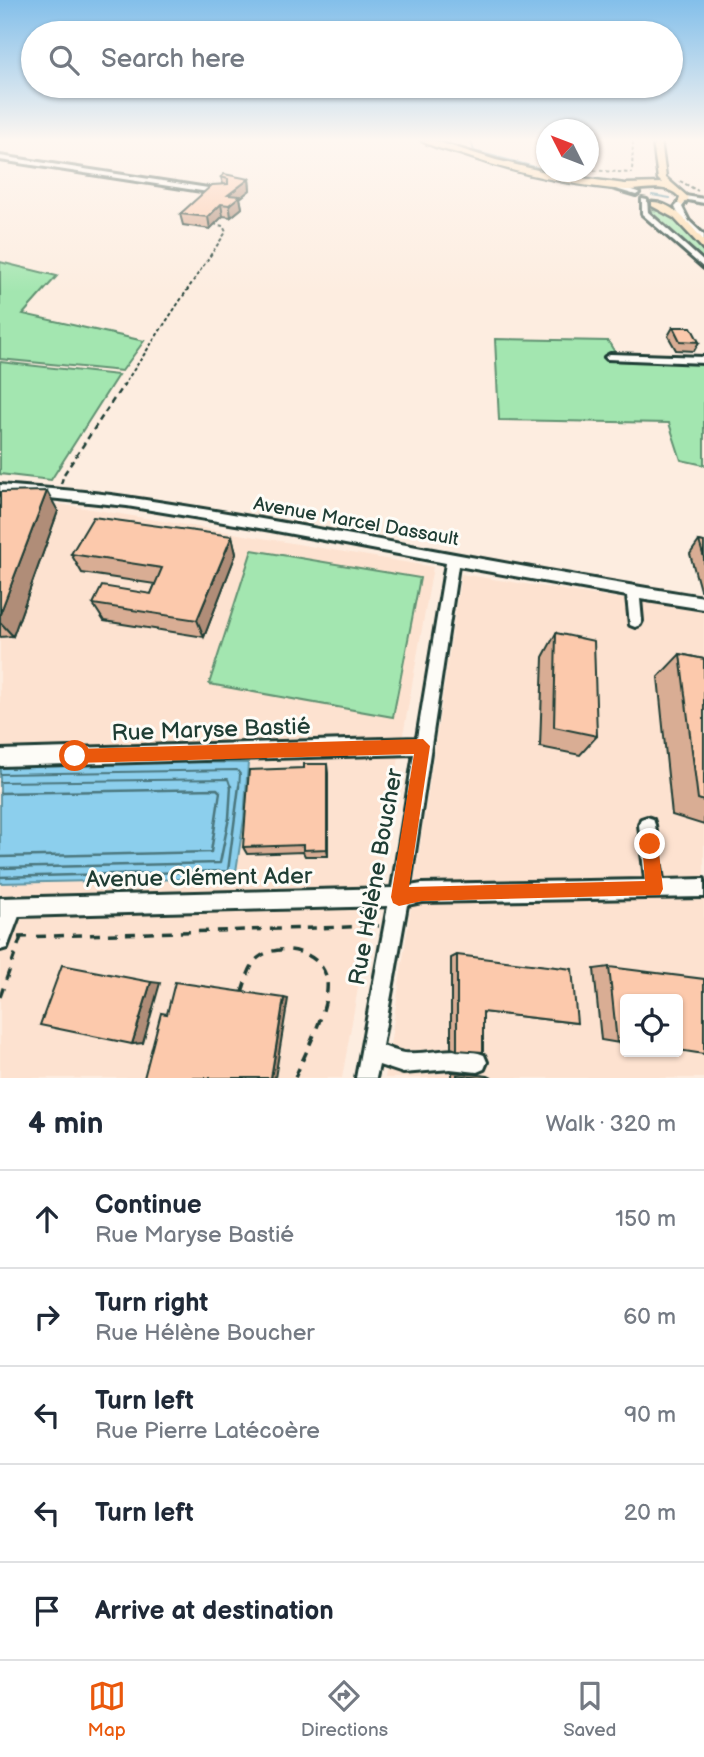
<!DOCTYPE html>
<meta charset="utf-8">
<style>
:root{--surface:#fff;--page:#f6f6f7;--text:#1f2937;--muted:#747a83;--line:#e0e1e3;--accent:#ea580c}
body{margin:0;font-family:"Balsamiq Sans",sans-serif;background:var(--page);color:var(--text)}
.controls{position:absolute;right:21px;bottom:21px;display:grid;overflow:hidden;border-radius:7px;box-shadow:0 2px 5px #0004}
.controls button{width:63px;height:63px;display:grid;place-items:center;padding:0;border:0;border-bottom:2px solid var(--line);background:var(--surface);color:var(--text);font:35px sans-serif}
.compass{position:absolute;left:536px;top:119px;width:63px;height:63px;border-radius:50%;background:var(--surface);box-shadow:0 2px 5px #0004;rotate:312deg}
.stop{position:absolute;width:21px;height:21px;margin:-16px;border:5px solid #ea580c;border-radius:50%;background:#fff}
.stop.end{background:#ea580c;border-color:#fff;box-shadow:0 2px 7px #0008}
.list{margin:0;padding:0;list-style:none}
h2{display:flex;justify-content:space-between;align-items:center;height:91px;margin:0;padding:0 28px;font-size:30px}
h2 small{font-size:23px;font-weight:400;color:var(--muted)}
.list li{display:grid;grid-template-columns:46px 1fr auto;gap:21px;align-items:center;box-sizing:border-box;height:98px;padding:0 28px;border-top:2px solid var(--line)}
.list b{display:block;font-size:26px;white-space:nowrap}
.list p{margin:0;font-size:23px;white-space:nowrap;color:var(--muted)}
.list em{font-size:23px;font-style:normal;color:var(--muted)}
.icon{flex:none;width:38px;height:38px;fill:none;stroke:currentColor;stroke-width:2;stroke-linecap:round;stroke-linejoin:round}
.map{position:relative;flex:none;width:704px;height:1078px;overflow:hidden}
.search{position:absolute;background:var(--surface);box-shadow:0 2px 5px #0004;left:21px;right:21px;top:21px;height:77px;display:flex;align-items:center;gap:18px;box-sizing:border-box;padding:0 24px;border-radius:38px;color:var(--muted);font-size:26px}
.sheet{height:581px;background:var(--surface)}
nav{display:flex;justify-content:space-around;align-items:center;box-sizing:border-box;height:98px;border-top:2px solid var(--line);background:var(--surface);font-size:19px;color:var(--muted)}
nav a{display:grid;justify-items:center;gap:4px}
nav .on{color:var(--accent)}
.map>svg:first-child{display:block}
.built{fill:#fde2d0;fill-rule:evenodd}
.green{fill:#a3e6b0;stroke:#619272;stroke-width:2}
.water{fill:#8ccfed;stroke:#6095a3;stroke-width:2}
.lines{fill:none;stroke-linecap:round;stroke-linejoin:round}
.shore-far1{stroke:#4b777e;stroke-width:2}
.shore{stroke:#4b777e;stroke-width:2.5}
.stream{stroke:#6095a3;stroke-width:2}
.minor-casing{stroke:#1f3d34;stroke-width:6}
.major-casing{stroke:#1f3d34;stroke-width:5}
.path-far2{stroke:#1f3d34;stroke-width:2;stroke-dasharray:3.5 2.5;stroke-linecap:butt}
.path-far1{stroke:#1f3d34;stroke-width:2.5;stroke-dasharray:6 4.5;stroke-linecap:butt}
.path{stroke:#1f3d34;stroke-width:3.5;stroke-dasharray:10 8;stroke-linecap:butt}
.minor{fill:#fdfcf7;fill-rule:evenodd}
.major{fill:#fddcac;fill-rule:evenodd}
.wall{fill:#d9ad94;stroke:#1f3d34;stroke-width:2}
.shaded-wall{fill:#b08d78;stroke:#1f3d34;stroke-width:2}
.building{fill:#fcc9ac;stroke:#1f3d34;stroke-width:2}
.route{fill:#ea580c}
.labels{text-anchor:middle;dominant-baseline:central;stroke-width:6;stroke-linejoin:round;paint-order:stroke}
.street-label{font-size:19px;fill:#1f3d34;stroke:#fdfcf7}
.near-street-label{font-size:23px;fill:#1f3d34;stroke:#fdfcf7}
</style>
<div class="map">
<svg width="704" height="1078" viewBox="0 0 704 1078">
<rect width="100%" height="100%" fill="#fdede0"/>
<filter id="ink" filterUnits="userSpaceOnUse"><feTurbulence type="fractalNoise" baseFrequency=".0143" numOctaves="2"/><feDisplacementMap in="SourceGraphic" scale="14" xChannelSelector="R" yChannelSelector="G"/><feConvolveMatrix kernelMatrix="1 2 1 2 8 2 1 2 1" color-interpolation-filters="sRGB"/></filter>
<g filter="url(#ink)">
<g class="built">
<path d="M0 496 85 508 433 567 342 1078H0Z"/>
<path d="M461 574 704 612V1078H385ZM625 999H678V1052H625Z"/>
</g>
<g class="green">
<path d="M647 209 669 213 704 250V261L648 213Z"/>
<path d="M0 262 57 276 23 314 144 341 122 371 0 359Z"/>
<path d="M495 339 608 341 616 354 704 357V465L681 460 669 423 499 420Z"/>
<path d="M0 362 118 375 51 480 0 474Z"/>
<path d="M252 550 420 578 393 717 209 684Z"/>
</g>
<path class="water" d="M182 762 248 763 244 819 235 878 0 883V767Z"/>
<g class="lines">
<g class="shore-far1">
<path d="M0 774 237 770 240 774 239 788"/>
<path d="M0 782 228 779 231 788"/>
</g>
<g class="shore">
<path d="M0 793 217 789 220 792 211 852 0 857"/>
<path d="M0 868 220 863 229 818 231 786"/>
<path d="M0 877 228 871 239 786"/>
</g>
<g class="stream">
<path d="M437 141 457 147"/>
<path d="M471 141 474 151 546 170"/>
<path d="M464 150 474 152"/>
<path d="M553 172 570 175"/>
<path d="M652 195 670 198"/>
</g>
<g class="minor-casing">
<g id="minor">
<path d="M0 156 221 190 224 192 221 194 0 160Z"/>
<path d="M611 184 638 192 639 193 636 195 609 187 608 186Z"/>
<path d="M685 196 704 199V203L683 199 682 198Z"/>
<path d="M642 199 647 200 648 212 704 262V268L642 214Z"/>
<path d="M680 202 685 203 682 207 689 221 704 235V241L683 224 675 207Z"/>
<path d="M610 354 704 357V363L607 359 605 357Z"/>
<path d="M0 485C37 488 74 490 111 495 310 523 506 567 704 597V609L640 599 642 621 640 625 635 627 630 625 627 596 458 566 410 886 422 884 645 880 639 825 641 819 647 817 653 819 655 825 663 880 704 879V897L422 902 407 905 382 1046C389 1048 397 1052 404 1053 431 1055 457 1044 484 1055L487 1062 484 1069 477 1072 450 1069 403 1073 379 1065 376 1078H356L388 906 19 916 7 948 0 950V898L392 888 414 754 0 766V750L417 738 446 563 271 530 127 506 0 493Z"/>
</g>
</g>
<g class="major-casing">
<g id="major">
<path d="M422 141H435L496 160 558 175 625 184 662 183 658 179 653 141H661L666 178 689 198 682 206 678 203 680 198C667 182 644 191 625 190 568 185 511 172 457 153 446 150 433 147 422 141Z"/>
<path d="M652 202C674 202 691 226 704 241V250L674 218 652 206Z"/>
</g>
</g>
<g class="path-far2">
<path d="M588 170 632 173 633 141"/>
<path d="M680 181 698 191"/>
<path d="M123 386 226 232 223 226 214 224"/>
</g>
<path class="path-far1" d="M61 484 64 474 124 384"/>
<g class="path">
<path d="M18 937 379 926"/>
<path d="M242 992C246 981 249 966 258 958 279 941 324 951 327 981 330 1009 305 1052 295 1078"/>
<path d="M0 997 21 937"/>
</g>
<use href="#minor" class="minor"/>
<use href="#major" class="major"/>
</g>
<g class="wall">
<path d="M221 177 249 179 250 190 240 198 242 208 231 217 223 216 210 229 183 225 180 214 223 184Z"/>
<path d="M673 327 699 342 694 351 676 350 668 336Z"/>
<path d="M0 492 58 511 13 636 0 637Z"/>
<path d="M232 536 236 554 204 637 104 621 93 604 151 594 155 584 82 573 71 554Z"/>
<path d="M699 541 704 542V591L700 590 690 554Z"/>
<path d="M556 633 597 736 580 755 540 747 543 657Z"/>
<path d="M680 654 704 659V825L672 815 658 677Z"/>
<path d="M327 764 328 856H305L303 852 247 854 243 847 304 768Z"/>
<path d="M457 955 577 1023 483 1012 457 1050 451 1048V958Z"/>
<path d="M609 967 625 1044 601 1040 594 969Z"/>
<path d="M452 1072 488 1076 492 1078H452Z"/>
</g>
<g class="shaded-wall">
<path d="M249 179 250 190 240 198 242 208 231 217 228 195Z"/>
<path d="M221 204 223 216 210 229 208 217Z"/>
<path d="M47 491 58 511 13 636 0 622V614Z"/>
<path d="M232 536 236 554 204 637 197 620Z"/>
<path d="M327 764 328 773V856L327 849Z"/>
<path d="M151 982 160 983 143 1043 132 1044Z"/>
<path d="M284 998 288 999 275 1078H271Z"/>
</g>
<g class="building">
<path d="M224 174 249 179 228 195 240 196 229 205 221 204 208 217 180 214 212 185 228 184V179L221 177Z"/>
<path d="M673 327H691L699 342 680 341Z"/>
<path d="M47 491 0 614V492Z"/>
<path d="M93 517 232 536 197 620 93 604 102 586 151 594 162 568 71 554Z"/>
<path d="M699 541 704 542V558Z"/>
<path d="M556 633 594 641 597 736 554 727Z"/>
<path d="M680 654 704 659V801L698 799Z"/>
<path d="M304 764H327V849L303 850V845L243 847 249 770 304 768Z"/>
<path d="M457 955 572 969 577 1023 483 1012V1052L457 1050Z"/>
<path d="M62 965 151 982 132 1044 40 1025Z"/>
<path d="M609 967 704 979V1054L678 1050V999H625V1043L617 1042Z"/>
<path d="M175 982 284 998 271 1078H144L161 1013 167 1014Z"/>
<path d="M457 1075 480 1078H457Z"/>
</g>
</g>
<linearGradient id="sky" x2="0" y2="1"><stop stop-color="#83bfea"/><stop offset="0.48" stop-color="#fef7f1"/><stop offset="1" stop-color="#fef7f1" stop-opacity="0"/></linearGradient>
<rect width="704" height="292" fill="url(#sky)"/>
<path class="route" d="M423 739 430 746 409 887 645 881 642 844 650 836 658 844 663 889 660 895 422 901 399 906 393 903 391 897 414 754 75 763 68 756 75 749Z"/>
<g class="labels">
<g class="street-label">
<text transform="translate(356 522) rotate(10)">Avenue Marcel Dassault</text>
</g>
<g class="near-street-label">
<text transform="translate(211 730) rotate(-2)">Rue Maryse Bastié</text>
<text transform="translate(376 877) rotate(-80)">Rue Hélène Boucher</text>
<text transform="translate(199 878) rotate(-1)">Avenue Clément Ader</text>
</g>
</g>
</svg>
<div class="controls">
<button><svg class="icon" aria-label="locate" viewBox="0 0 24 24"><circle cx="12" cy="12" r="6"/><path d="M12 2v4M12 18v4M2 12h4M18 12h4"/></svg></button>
</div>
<svg class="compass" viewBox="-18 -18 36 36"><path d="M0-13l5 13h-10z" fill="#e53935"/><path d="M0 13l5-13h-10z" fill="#747a83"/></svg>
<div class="stop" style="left:75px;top:756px"></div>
<div class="stop end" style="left:650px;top:844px"></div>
<div class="search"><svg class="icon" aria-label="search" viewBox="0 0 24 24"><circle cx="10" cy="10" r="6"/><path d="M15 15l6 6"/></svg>Search here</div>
</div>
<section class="sheet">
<h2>4 min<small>Walk · 320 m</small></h2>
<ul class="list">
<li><svg class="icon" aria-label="ahead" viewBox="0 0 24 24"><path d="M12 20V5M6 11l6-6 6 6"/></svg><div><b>Continue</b><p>Rue Maryse Bastié</p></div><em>150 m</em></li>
<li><svg class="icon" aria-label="right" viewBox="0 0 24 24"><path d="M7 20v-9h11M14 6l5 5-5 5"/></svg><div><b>Turn right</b><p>Rue Hélène Boucher</p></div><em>60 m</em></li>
<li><svg class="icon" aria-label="left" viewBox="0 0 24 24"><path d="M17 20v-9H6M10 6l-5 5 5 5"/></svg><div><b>Turn left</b><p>Rue Pierre Latécoère</p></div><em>90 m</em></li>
<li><svg class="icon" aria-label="left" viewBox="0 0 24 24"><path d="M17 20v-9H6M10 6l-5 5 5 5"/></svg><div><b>Turn left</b></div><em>20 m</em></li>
<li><svg class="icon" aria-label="arrive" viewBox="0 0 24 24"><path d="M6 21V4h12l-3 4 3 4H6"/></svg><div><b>Arrive at destination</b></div></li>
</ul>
</section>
<nav>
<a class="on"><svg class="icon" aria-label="map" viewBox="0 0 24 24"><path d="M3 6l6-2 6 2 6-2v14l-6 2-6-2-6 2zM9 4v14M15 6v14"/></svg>Map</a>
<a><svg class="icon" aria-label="directions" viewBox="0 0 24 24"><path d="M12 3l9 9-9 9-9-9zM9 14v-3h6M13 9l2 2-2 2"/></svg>Directions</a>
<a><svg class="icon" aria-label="saved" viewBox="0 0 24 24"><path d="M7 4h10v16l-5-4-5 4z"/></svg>Saved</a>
</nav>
